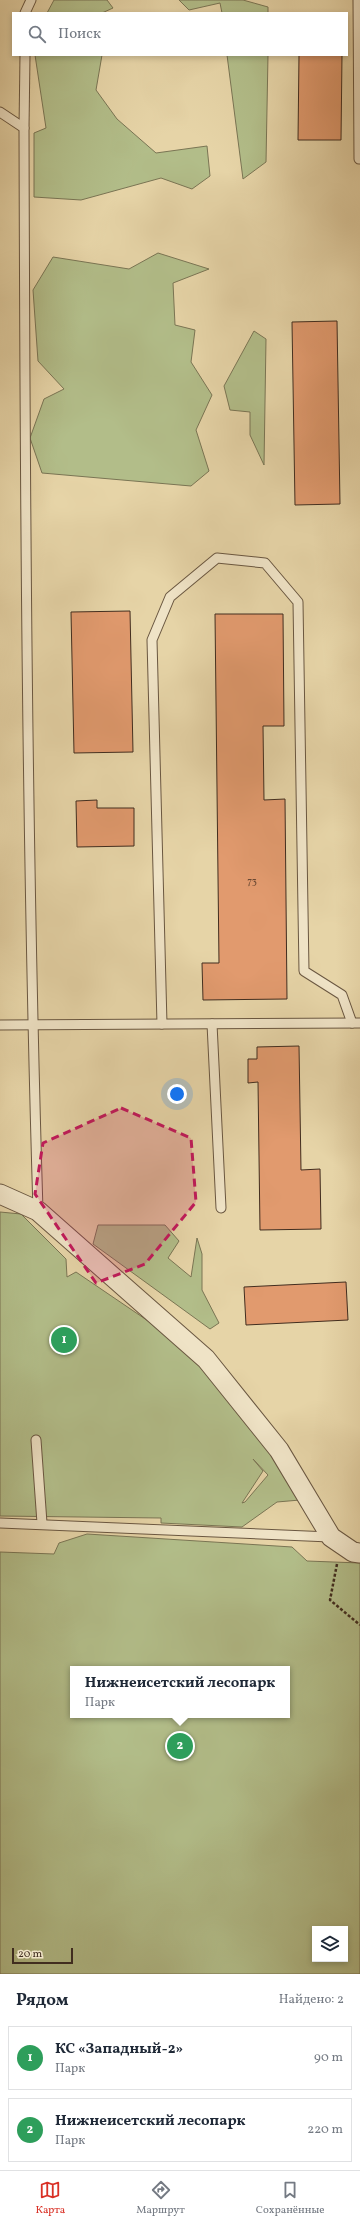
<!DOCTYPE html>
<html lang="ru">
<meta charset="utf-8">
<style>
:root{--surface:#fff;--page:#f2f2f3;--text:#1f2937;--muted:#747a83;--line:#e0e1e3;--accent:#d93025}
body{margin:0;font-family:Vollkorn,serif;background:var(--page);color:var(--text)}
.controls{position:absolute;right:12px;bottom:12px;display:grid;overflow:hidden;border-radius:0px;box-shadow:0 2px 6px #0003}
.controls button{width:36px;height:36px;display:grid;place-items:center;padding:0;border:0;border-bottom:1px solid var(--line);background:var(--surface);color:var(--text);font:20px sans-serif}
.scale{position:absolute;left:12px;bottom:10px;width:61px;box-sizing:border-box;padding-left:4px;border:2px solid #412d1f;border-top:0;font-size:11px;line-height:14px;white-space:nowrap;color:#412d1f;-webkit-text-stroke:3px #efe3c6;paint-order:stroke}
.you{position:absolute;left:177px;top:1094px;width:14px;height:14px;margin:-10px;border:3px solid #fff;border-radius:50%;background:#1a73e8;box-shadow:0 0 0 6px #1a73e833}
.badge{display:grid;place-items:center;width:26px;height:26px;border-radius:50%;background:var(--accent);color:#fff;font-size:13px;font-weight:700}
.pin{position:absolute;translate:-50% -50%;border:2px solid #fff;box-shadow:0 1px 4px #0006}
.popup{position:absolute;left:70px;top:1666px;width:220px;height:52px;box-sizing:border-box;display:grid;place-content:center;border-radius:0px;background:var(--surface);filter:drop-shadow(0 1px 3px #0005);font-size:13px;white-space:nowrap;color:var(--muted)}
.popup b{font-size:15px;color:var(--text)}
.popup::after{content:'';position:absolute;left:50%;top:100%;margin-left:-8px;border:8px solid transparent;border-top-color:var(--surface)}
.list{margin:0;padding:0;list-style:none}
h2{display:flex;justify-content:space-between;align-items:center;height:52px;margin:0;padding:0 16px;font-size:17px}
h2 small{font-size:13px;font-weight:400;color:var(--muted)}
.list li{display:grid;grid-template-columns:26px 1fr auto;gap:12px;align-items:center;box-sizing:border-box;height:64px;margin:0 8px 8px;padding:0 8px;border:1px solid var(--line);border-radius:0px}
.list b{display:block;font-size:15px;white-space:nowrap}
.list p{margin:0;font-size:13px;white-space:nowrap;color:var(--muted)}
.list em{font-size:13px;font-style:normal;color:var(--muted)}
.icon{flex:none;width:22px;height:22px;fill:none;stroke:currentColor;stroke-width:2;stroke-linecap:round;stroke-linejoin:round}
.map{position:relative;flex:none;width:360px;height:1974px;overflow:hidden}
.search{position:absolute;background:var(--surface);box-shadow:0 2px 6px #0003;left:12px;right:12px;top:12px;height:44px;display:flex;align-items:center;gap:10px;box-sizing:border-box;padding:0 14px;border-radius:0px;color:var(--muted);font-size:15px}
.sheet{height:196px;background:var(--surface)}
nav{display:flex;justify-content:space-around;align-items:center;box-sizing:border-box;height:56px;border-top:1px solid var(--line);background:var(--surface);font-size:11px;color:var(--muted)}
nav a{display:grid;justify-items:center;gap:2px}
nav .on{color:var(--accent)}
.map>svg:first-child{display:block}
.green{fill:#b2bd89;stroke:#7a7554;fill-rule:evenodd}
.building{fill:#e19a6e;stroke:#412d1f}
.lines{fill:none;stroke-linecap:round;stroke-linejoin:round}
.lane-casing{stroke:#6a5741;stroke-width:11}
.street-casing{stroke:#6a5741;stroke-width:21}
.path{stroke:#412d1f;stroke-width:2.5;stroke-dasharray:3 2;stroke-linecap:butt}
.lane{stroke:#efe3c6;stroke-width:9}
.street{stroke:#efe3c6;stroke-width:19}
.marked{fill:#c2185b;fill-opacity:0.2;stroke:#c2185b;stroke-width:3;stroke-dasharray:8 5;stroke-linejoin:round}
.labels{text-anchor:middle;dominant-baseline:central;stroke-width:3;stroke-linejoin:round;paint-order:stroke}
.number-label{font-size:10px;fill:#694833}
</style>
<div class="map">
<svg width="360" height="1974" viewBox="0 0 360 1974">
<rect width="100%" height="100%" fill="#e6d4a7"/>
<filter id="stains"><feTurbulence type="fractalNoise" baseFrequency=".005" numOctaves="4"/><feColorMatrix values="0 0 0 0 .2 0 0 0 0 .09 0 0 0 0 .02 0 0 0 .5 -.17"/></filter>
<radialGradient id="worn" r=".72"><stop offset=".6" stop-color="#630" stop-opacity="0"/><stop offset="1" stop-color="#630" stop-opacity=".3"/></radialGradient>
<g class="green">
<path d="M54 0H107L113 8 102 13H47Z"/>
<path d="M179 0H243L268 7V13H222L220 3 189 10Z"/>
<path d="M35 55H102L96 90 117 119 156 153 207 146 210 176 192 189 161 178 81 200 34 197V133L46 128Z"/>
<path d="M227 55H268L266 162 243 179Z"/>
<path d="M158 253 209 269 173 283 175 325 195 330 191 362 212 395 196 430 209 471 191 486 42 473 30 438 44 399 64 389 38 361 33 290 53 257 129 269Z"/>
<path d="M254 331 266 339 264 465 250 435V412L230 410 224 386Z"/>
<path d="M0 1212 21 1214 66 1259 67 1277 76 1272 182 1344 271 1450 300 1500 277 1502 242 1527 161 1523V1518L0 1516ZM253 1459 268 1475 245 1502 242 1503 263 1471Z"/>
<path d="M98 1225H165L179 1241 168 1258 191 1277 197 1238 202 1254V1290L219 1323 210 1329 93 1244Z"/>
<path d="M87 1534 292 1547 307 1561 360 1563V1974H0V1552L54 1554 59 1543ZM73 1669H287V1715H73ZM315 1929H345V1959H315Z"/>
</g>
<g class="building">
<path d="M299 55H342L341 140H298Z"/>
<path d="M337 321 340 504 295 505 292 322Z"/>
<path d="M130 611 133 752 74 753 71 612Z"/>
<path d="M215 614H283L284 726H263L264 800 285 799 287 999 203 1000 202 963H219Z"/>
<path d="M97 800V808H134V846L77 847 76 801Z"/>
<path d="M299 1046 301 1170 320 1169 321 1229 260 1230 258 1082 248 1083V1059H257V1047Z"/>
<path d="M346 1282 348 1320 246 1325 244 1287Z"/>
</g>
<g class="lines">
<g class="lane-casing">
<g id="lane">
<path d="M358 0 359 159"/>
<path d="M25 13 31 0"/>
<path d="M0 112 24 128C25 489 27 850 38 1211"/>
<path d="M24 128 25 55"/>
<path d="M162 1024 152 640 170 597 217 558 265 563 298 602 304 971 342 995 352 1023"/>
<path d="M212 1024 221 1208"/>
<path d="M0 1025 360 1023"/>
<path d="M36 1440 42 1523"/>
<path d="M0 1523 330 1537"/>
</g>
</g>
<g class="street-casing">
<path id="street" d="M0 1194 38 1211 206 1359 279 1450 331 1537 353 1552 360 1553"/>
</g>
<path class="path" d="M337 1564 330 1600 360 1625"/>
<use href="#lane" class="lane"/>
<use href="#street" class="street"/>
</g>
<path class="marked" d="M121 1108 191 1138 196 1202 145 1264 96 1283 35 1194 43 1143Z"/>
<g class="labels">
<g class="number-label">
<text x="252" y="881">73</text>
</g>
</g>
<rect width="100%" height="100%" filter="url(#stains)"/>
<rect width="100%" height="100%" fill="url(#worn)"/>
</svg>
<div class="controls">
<button><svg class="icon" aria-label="layers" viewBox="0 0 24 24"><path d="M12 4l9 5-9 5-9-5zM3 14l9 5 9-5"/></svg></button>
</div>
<div class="scale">20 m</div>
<div class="you"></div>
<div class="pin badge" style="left:64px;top:1340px;background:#2e9e5b">1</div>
<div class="pin badge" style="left:180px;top:1746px;background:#2e9e5b">2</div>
<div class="popup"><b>Нижнеисетский лесопарк</b>Парк</div>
<div class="search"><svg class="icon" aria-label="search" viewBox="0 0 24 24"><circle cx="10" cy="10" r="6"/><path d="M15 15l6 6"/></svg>Поиск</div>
</div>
<section class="sheet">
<h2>Рядом<small>Найдено: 2</small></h2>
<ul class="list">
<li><span class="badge" style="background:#2e9e5b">1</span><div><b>КС «Западный-2»</b><p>Парк</p></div><em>90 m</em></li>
<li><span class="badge" style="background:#2e9e5b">2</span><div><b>Нижнеисетский лесопарк</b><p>Парк</p></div><em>220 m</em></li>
</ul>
</section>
<nav>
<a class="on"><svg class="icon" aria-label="map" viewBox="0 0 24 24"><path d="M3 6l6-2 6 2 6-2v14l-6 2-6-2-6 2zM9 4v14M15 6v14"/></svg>Карта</a>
<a><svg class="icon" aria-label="directions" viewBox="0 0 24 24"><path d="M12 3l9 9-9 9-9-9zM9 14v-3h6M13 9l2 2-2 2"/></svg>Маршрут</a>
<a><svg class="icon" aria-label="saved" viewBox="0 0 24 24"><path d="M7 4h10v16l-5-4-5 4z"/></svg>Сохранённые</a>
</nav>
